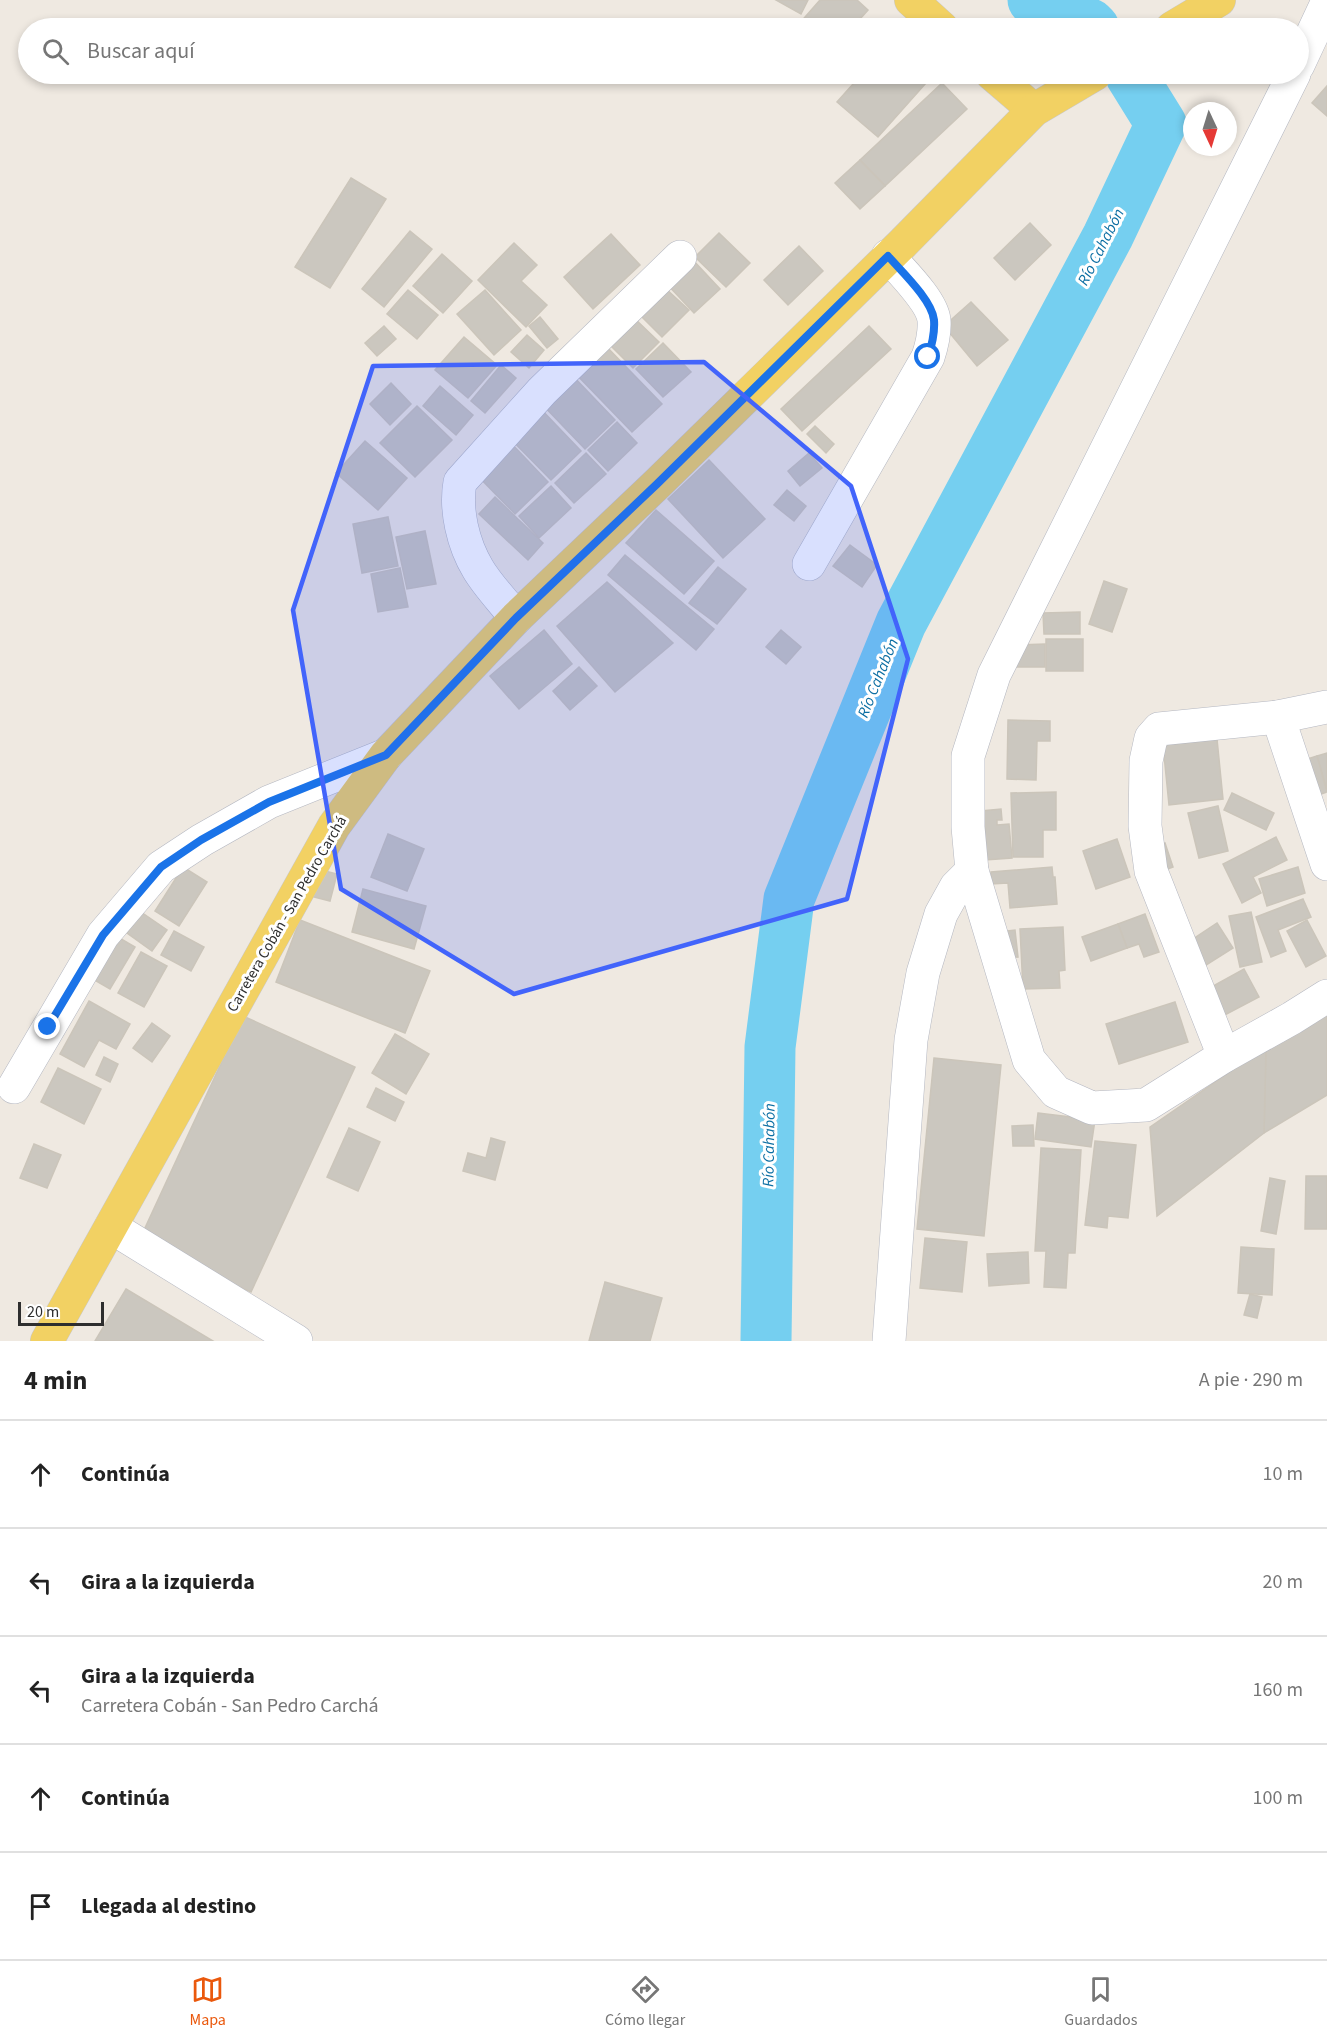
<!DOCTYPE html>
<html lang="es">
<meta charset="utf-8">
<style>
:root{--surface:#fff;--page:#f2f2f2;--text:#222;--muted:#767676;--line:#e0e0e0;--accent:#ea580c}
body{margin:0;font-family:"Source Sans 3",sans-serif;background:var(--page);color:var(--text)}
.compass{position:absolute;left:1183px;top:102px;width:54px;height:54px;border-radius:50%;background:var(--surface);box-shadow:0 3px 9px #0003;rotate:176deg}
.scale{position:absolute;left:18px;bottom:15px;width:86px;box-sizing:border-box;padding-left:6px;border:3px solid #2e2e2e;border-top:0;font-size:16px;line-height:21px;white-space:nowrap;color:#2e2e2e;-webkit-text-stroke:4px #fff;paint-order:stroke}
.stop{position:absolute;width:18px;height:18px;margin:-14px;border:4px solid #1a73e8;border-radius:50%;background:#fff}
.stop.end{background:#1a73e8;border-color:#fff;box-shadow:0 2px 6px #0008}
.list{margin:0;padding:0;list-style:none}
h2{display:flex;justify-content:space-between;align-items:center;height:78px;margin:0;padding:0 24px;font-size:26px}
h2 small{font-size:20px;font-weight:400;color:var(--muted)}
.list li{display:grid;grid-template-columns:39px 1fr auto;gap:18px;align-items:center;box-sizing:border-box;height:108px;padding:0 24px;border-top:2px solid var(--line)}
.list b{display:block;font-size:22px;white-space:nowrap}
.list p{margin:0;font-size:20px;white-space:nowrap;color:var(--muted)}
.list em{font-size:20px;font-style:normal;color:var(--muted)}
.icon{flex:none;width:33px;height:33px;fill:none;stroke:currentColor;stroke-width:2;stroke-linecap:round;stroke-linejoin:round}
.map{position:relative;flex:none;width:1327px;height:1341px;overflow:hidden}
.search{position:absolute;background:var(--surface);box-shadow:0 3px 9px #0003;left:18px;right:18px;top:18px;height:66px;display:flex;align-items:center;gap:15px;box-sizing:border-box;padding:0 21px;border-radius:33px;color:var(--muted);font-size:22px}
.sheet{height:618px;background:var(--surface)}
nav{display:flex;justify-content:space-around;align-items:center;box-sizing:border-box;height:84px;border-top:2px solid var(--line);background:var(--surface);font-size:16px;color:var(--muted)}
nav a{display:grid;justify-items:center;gap:3px}
nav .on{color:var(--accent)}
.map>svg:first-child{display:block}
.lines{fill:none;stroke-linecap:round;stroke-linejoin:round}
.river{stroke:#75cff0;stroke-width:51}
.building{fill:#cbc7bf;stroke:#cbc5ba;stroke-width:1.5}
.minor-casing{stroke:#b4b7c1;stroke-width:34}
.major-casing{stroke:#c9c9c9;stroke-width:34}
.minor{stroke:#fff;stroke-width:33}
.major{stroke:#f2d163;stroke-width:33}
.route{stroke:#1a73e8;stroke-width:8}
.marked{fill:#4264fb;fill-opacity:0.2;stroke:#4264fb;stroke-width:4.5;stroke-linejoin:round}
.labels{text-anchor:middle;dominant-baseline:central;stroke-width:6;stroke-linejoin:round;paint-order:stroke}
.street-label{font-size:15px;fill:#2e2e2e;stroke:#fff}
.water-label{font-size:16px;font-style:italic;fill:#0d6fa3;stroke:#fff}
</style>
<div class="map">
<svg width="1327" height="1341" viewBox="0 0 1327 1341">
<rect width="100%" height="100%" fill="#efe9e1"/>
<g class="lines">
<g class="river">
<path d="M1033 0 1090 24 1094 28"/>
<path d="M766 1341 770 1047 789 899 901 623 1108 236 1161 124 1130 74"/>
</g>
</g>
<g class="building">
<path d="M776 0H808L801 14Z"/>
<path d="M820 0H857L868 10 852 28H804L799 24Z"/>
<path d="M862 74H934L878 137 837 102Z"/>
<path d="M942 83 967 109 885 186 860 160Z"/>
<path d="M1327 86V116L1312 103Z"/>
<path d="M860 160 885 186 860 209 835 183Z"/>
<path d="M351 178 386 199 330 288 295 267Z"/>
<path d="M1030 223 1051 245 1015 280 994 258Z"/>
<path d="M410 231 432 249 384 307 362 289Z"/>
<path d="M719 233 750 263 726 287 695 257Z"/>
<path d="M611 234 640 265 593 309 564 277Z"/>
<path d="M514 243 537 265 521 281 547 305 526 327 478 280Z"/>
<path d="M799 246 823 271 788 305 764 280Z"/>
<path d="M442 254 472 281 443 313 413 286Z"/>
<path d="M692 259 720 289 694 313 666 283Z"/>
<path d="M665 288 689 310 662 337 639 314Z"/>
<path d="M408 290 438 315 417 339 387 314Z"/>
<path d="M485 290 521 330 494 355 457 314Z"/>
<path d="M971 302 1008 340 977 366 944 326Z"/>
<path d="M540 317 558 339 547 348 529 326Z"/>
<path d="M633 317 659 342 633 368 608 343Z"/>
<path d="M384 326 396 339 377 356 365 343Z"/>
<path d="M869 326 891 349 802 431 781 409Z"/>
<path d="M527 335 544 350 529 368 511 352Z"/>
<path d="M464 337 497 365 468 398 435 370Z"/>
<path d="M603 343 662 404 632 432 573 371Z"/>
<path d="M663 343 691 372 663 397 636 369Z"/>
<path d="M501 365 516 378 485 413 471 401Z"/>
<path d="M569 372 615 420 585 449 539 401Z"/>
<path d="M391 383 411 404 390 425 370 404Z"/>
<path d="M440 386 473 415 456 435 423 406Z"/>
<path d="M536 404 581 451 551 480 505 433Z"/>
<path d="M417 406 452 440 415 477 380 443Z"/>
<path d="M617 422 637 443 608 471 588 450Z"/>
<path d="M815 426 834 444 826 453 807 434Z"/>
<path d="M508 440 548 482 515 514 474 472Z"/>
<path d="M365 441 407 478 378 510 336 473Z"/>
<path d="M586 453 606 474 574 503 555 483Z"/>
<path d="M809 453 822 468 800 486 788 471Z"/>
<path d="M709 460 765 519 723 558 668 499Z"/>
<path d="M551 486 571 508 539 538 519 516Z"/>
<path d="M787 490 806 506 794 521 774 505Z"/>
<path d="M495 497 543 543 528 560 479 514Z"/>
<path d="M656 510 714 561 684 594 626 543Z"/>
<path d="M388 517 398 566 362 573 353 524Z"/>
<path d="M425 531 436 584 407 589 396 537Z"/>
<path d="M850 545 877 565 862 587 833 566Z"/>
<path d="M625 555 714 629 696 650 608 575Z"/>
<path d="M718 567 746 589 717 624 689 603Z"/>
<path d="M400 568 408 607 378 612 371 574Z"/>
<path d="M1104 581 1127 589 1112 632 1089 624Z"/>
<path d="M607 582 673 643 615 692 557 626Z"/>
<path d="M1080 612V634H1044L1043 613Z"/>
<path d="M544 630 572 664 519 709 490 676Z"/>
<path d="M781 630 801 647 786 664 766 647Z"/>
<rect x="1046" y="639" width="37" height="32"/>
<path d="M1045 644V667H1014V645Z"/>
<path d="M579 667 597 686 570 710 553 691Z"/>
<path d="M1008 720 1050 721V741H1037L1036 780 1007 779Z"/>
<path d="M1217 739 1223 799 1169 805 1163 745Z"/>
<path d="M1327 753V790L1317 756Z"/>
<path d="M1317 756 1327 792 1310 798 1298 762Z"/>
<path d="M1056 792V830H1043V857H1013L1011 793Z"/>
<path d="M1232 793 1274 813 1266 830 1224 810Z"/>
<path d="M1218 806 1228 851 1199 858 1188 813Z"/>
<path d="M1001 809 1002 820H997V825L1009 824 1012 858 985 860 970 812Z"/>
<path d="M388 834 424 849 407 891 371 877Z"/>
<path d="M1276 837 1287 860 1253 877 1261 893 1242 903 1223 864Z"/>
<path d="M1117 839 1130 877 1096 889 1083 851Z"/>
<path d="M1165 843 1173 867 1162 871 1154 847Z"/>
<path d="M183 867 207 882 179 926 155 911Z"/>
<path d="M1052 867 1053 877H1055L1057 904 1010 908 1008 883 991 884V872Z"/>
<path d="M1298 867 1305 893 1267 906 1259 879Z"/>
<path d="M321 870 337 874 330 901 314 897Z"/>
<path d="M363 889 426 906 414 949 352 932Z"/>
<path d="M1303 899 1311 917 1278 930 1286 951 1271 957 1256 917Z"/>
<path d="M141 912 167 930 152 951 127 933Z"/>
<path d="M1251 912 1262 962 1240 967 1229 916Z"/>
<path d="M1145 914 1159 952 1144 957 1139 944 1127 948 1118 924Z"/>
<path d="M300 920 430 971 405 1033 276 982Z"/>
<path d="M1307 920 1326 956 1306 967 1287 931Z"/>
<path d="M1217 923 1233 948 1203 967 1187 943Z"/>
<path d="M1118 924 1127 948 1091 961 1082 937Z"/>
<path d="M1063 927 1065 970 1059 971 1060 988 1023 989 1020 929Z"/>
<path d="M1015 930 1018 957 1002 958 999 932Z"/>
<path d="M174 931 204 947 191 971 161 955Z"/>
<path d="M116 936 135 947 110 989 91 978Z"/>
<path d="M141 952 167 966 144 1007 118 993Z"/>
<path d="M1244 969 1259 997 1219 1018 1204 991Z"/>
<path d="M89 1001 130 1024 116 1049 99 1040 84 1067 60 1054Z"/>
<path d="M1175 1002 1188 1042 1119 1064 1106 1024Z"/>
<path d="M1327 1010V1095L1264 1133 1266 1047Z"/>
<path d="M243 1016 355 1067 251 1292 139 1241Z"/>
<path d="M152 1023 170 1036 152 1062 133 1048Z"/>
<path d="M395 1034 429 1054 406 1094 372 1073Z"/>
<path d="M1266 1047 1264 1133 1157 1216 1150 1127Z"/>
<path d="M104 1057 118 1064 110 1082 96 1075Z"/>
<path d="M934 1058 1001 1065 984 1236 917 1229Z"/>
<path d="M58 1068 101 1089 84 1124 41 1102Z"/>
<path d="M376 1088 404 1102 395 1121 367 1107Z"/>
<path d="M1038 1113 1095 1120 1091 1147 1035 1139Z"/>
<path d="M1033 1125 1034 1146H1013L1012 1126Z"/>
<path d="M349 1128 380 1142 358 1191 327 1177Z"/>
<path d="M491 1138 505 1142 495 1180 463 1171 468 1153 486 1158Z"/>
<path d="M1095 1141 1136 1145 1128 1218 1108 1216 1107 1228 1085 1225Z"/>
<path d="M34 1144 61 1155 47 1188 20 1178Z"/>
<path d="M1041 1148 1081 1150 1075 1253H1068L1066 1288 1044 1287 1046 1251H1035Z"/>
<path d="M1306 1176H1327V1229H1305Z"/>
<path d="M1270 1178 1285 1181 1276 1234 1261 1231Z"/>
<path d="M925 1238 967 1242 962 1292 920 1288Z"/>
<path d="M1241 1247 1274 1249 1272 1295 1238 1293Z"/>
<path d="M1028 1252 1029 1283 989 1286 987 1254Z"/>
<path d="M605 1282 662 1298 650 1341H589Z"/>
<path d="M126 1289 213 1341H95Z"/>
<path d="M1250 1294 1262 1297 1257 1318 1244 1315Z"/>
</g>
<g class="lines">
<g class="minor-casing">
<g id="minor">
<path d="M1298 65 1327 3"/>
<path d="M1294 74 994 675 968 756V827L972 871 1029 1060 1056 1092 1092 1108 1146 1105 1224 1056 1292 1018 1327 996"/>
<path d="M809 564 928 357C932 345 935 333 934 320 932 301 901 271 888 256"/>
<path d="M516 618C504 602 488 586 478 569 463 544 455 510 460 482L542 391 680 257"/>
<path d="M1278 717 1327 864"/>
<path d="M1224 1056 1151 871 1145 826 1146 761 1151 738 1159 729 1278 717 1327 707"/>
<path d="M14 1087 103 935 161 867 202 840 269 802 386 755"/>
<path d="M111 1227 296 1341"/>
<path d="M889 1341 911 1040 923 973 941 914 956 887 972 871"/>
</g>
</g>
<g class="major-casing">
<g id="major">
<path d="M911 0 942 28"/>
<path d="M1172 28 1219 0"/>
<path d="M992 74 1034 110"/>
<path d="M47 1341 334 826 386 755 516 618 657 484 902 244 1034 110 1095 74"/>
</g>
</g>
<use href="#minor" class="minor"/>
<use href="#major" class="major"/>
</g>
<g class="lines">
<path class="route" d="M48 1027 103 935 161 867 201 840 269 802 386 755 516 618 657 484 888 256C901 271 932 300 934 320 935 333 932 345 928 357"/>
</g>
<path class="marked" d="M704 362 851 486 908 659 847 899 514 994 341 889 293 610 373 366Z"/>
<g class="labels">
<g class="street-label">
<text transform="translate(287 914) rotate(-60)">Carretera Cobán - San Pedro Carchá</text>
</g>
<g class="water-label">
<text transform="translate(1101 247) rotate(-63)">Río Cahabón</text>
<text transform="translate(878 678) rotate(-68)">Río Cahabón</text>
<text transform="translate(769 1145) rotate(-89)">Río Cahabón</text>
</g>
</g>
</svg>
<svg class="compass" viewBox="-18 -18 36 36"><path d="M0-13l5 13h-10z" fill="#e53935"/><path d="M0 13l5-13h-10z" fill="#767676"/></svg>
<div class="scale">20 m</div>
<div class="stop" style="left:928px;top:357px"></div>
<div class="stop end" style="left:48px;top:1027px"></div>
<div class="search"><svg class="icon" aria-label="search" viewBox="0 0 24 24"><circle cx="10" cy="10" r="6"/><path d="M15 15l6 6"/></svg>Buscar aquí</div>
</div>
<section class="sheet">
<h2>4 min<small>A pie · 290 m</small></h2>
<ul class="list">
<li><svg class="icon" aria-label="ahead" viewBox="0 0 24 24"><path d="M12 20V5M6 11l6-6 6 6"/></svg><div><b>Continúa</b></div><em>10 m</em></li>
<li><svg class="icon" aria-label="left" viewBox="0 0 24 24"><path d="M17 20v-9H6M10 6l-5 5 5 5"/></svg><div><b>Gira a la izquierda</b></div><em>20 m</em></li>
<li><svg class="icon" aria-label="left" viewBox="0 0 24 24"><path d="M17 20v-9H6M10 6l-5 5 5 5"/></svg><div><b>Gira a la izquierda</b><p>Carretera Cobán - San Pedro Carchá</p></div><em>160 m</em></li>
<li><svg class="icon" aria-label="ahead" viewBox="0 0 24 24"><path d="M12 20V5M6 11l6-6 6 6"/></svg><div><b>Continúa</b></div><em>100 m</em></li>
<li><svg class="icon" aria-label="arrive" viewBox="0 0 24 24"><path d="M6 21V4h12l-3 4 3 4H6"/></svg><div><b>Llegada al destino</b></div></li>
</ul>
</section>
<nav>
<a class="on"><svg class="icon" aria-label="map" viewBox="0 0 24 24"><path d="M3 6l6-2 6 2 6-2v14l-6 2-6-2-6 2zM9 4v14M15 6v14"/></svg>Mapa</a>
<a><svg class="icon" aria-label="directions" viewBox="0 0 24 24"><path d="M12 3l9 9-9 9-9-9zM9 14v-3h6M13 9l2 2-2 2"/></svg>Cómo llegar</a>
<a><svg class="icon" aria-label="saved" viewBox="0 0 24 24"><path d="M7 4h10v16l-5-4-5 4z"/></svg>Guardados</a>
</nav>
